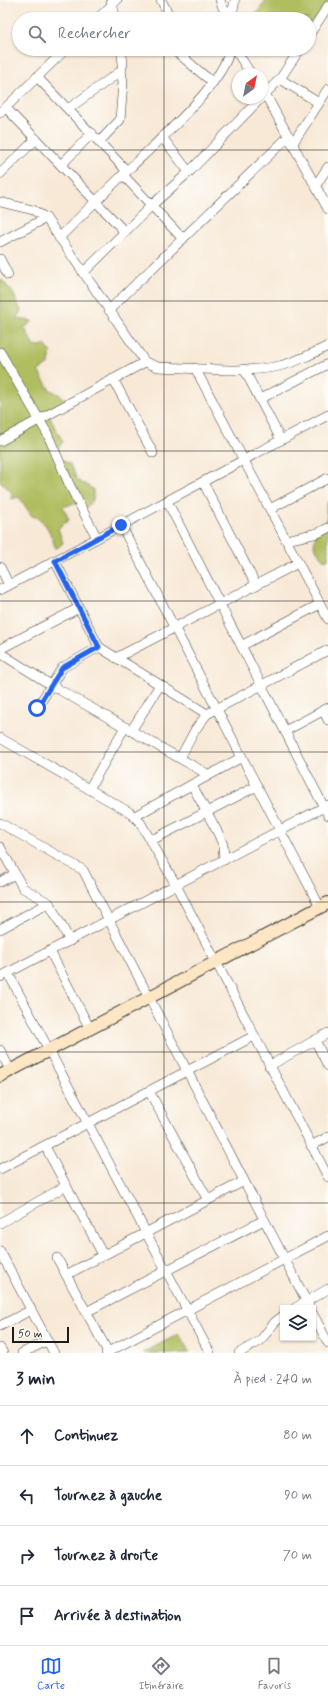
<!DOCTYPE html>
<html lang="fr">
<meta charset="utf-8">
<style>
:root{--surface:#fff;--page:#f2f2f3;--text:#1f2937;--muted:#747a83;--line:#e0e1e3;--accent:#2563eb}
body{margin:0;font-family:Mynerve,sans-serif;background:var(--page);color:var(--text)}
.controls{position:absolute;right:12px;bottom:12px;display:grid;overflow:hidden;border-radius:0px;box-shadow:0 1px 3px #0004}
.controls button{width:36px;height:36px;display:grid;place-items:center;padding:0;border:0;border-bottom:1px solid var(--line);background:var(--surface);color:var(--text);font:20px sans-serif}
.compass{position:absolute;left:232px;top:68px;width:36px;height:36px;border-radius:50%;background:var(--surface);box-shadow:0 1px 3px #0004;rotate:33deg}
.scale{position:absolute;left:12px;bottom:10px;width:57px;box-sizing:border-box;padding-left:4px;border:2px solid #1c1c1c;border-top:0;font-size:11px;line-height:14px;white-space:nowrap;color:#1c1c1c;-webkit-text-stroke:3px #fdfcf7;paint-order:stroke}
.stop{position:absolute;width:12px;height:12px;margin:-9px;border:3px solid #2563eb;border-radius:50%;background:#fff}
.stop.end{background:#2563eb;border-color:#fff;box-shadow:0 1px 4px #0008}
.list{margin:0;padding:0;list-style:none}
h2{display:flex;justify-content:space-between;align-items:center;height:52px;margin:0;padding:0 16px;font-size:17px}
h2 small{font-size:13px;font-weight:400;color:var(--muted)}
.list li{display:grid;grid-template-columns:26px 1fr auto;gap:12px;align-items:center;box-sizing:border-box;height:60px;padding:0 16px;border-top:1px solid var(--line)}
.list b{display:block;font-size:15px;white-space:nowrap}
.list em{font-size:13px;font-style:normal;color:var(--muted)}
.icon{flex:none;width:22px;height:22px;fill:none;stroke:currentColor;stroke-width:2;stroke-linecap:round;stroke-linejoin:round}
.map{position:relative;flex:none;width:328px;height:1353px;overflow:hidden}
.search{position:absolute;background:var(--surface);box-shadow:0 1px 3px #0004;left:12px;right:12px;top:12px;height:44px;display:flex;align-items:center;gap:10px;box-sizing:border-box;padding:0 14px;border-radius:22px;color:var(--muted);font-size:15px}
.sheet{height:292px;background:var(--surface)}
nav{display:flex;justify-content:space-around;align-items:center;box-sizing:border-box;height:56px;border-top:1px solid var(--line);background:var(--surface);font-size:11px;color:var(--muted)}
nav a{display:grid;justify-items:center;gap:2px}
nav .on{color:var(--accent)}
.map>svg:first-child{display:block}
.green{fill:#b1be60;stroke:#666d3e}
.lines{fill:none;stroke-linecap:round;stroke-linejoin:round}
.street-casing{stroke:#3d3b38;stroke-width:10}
.secondary-casing{stroke:#3d3b38;stroke-width:14}
.street{stroke:#fff;stroke-width:9}
.secondary{stroke:#fce6c4;stroke-width:12}
.route{stroke:#2563eb;stroke-width:5}
.grid{fill:none;stroke:#1c1c1c;stroke-width:1;stroke-opacity:0.55}
</style>
<div class="map">
<svg width="328" height="1353" viewBox="0 0 328 1353">
<rect width="100%" height="100%" fill="#fdfcf7"/>
<filter id="ink" filterUnits="userSpaceOnUse"><feTurbulence type="fractalNoise" baseFrequency=".025" numOctaves="2"/><feDisplacementMap in="SourceGraphic" scale="8" xChannelSelector="R" yChannelSelector="G"/><feConvolveMatrix kernelMatrix="1 2 1 2 8 2 1 2 1" color-interpolation-filters="sRGB"/></filter>
<filter id="wash" filterUnits="userSpaceOnUse"><feTurbulence type="fractalNoise" baseFrequency=".012" numOctaves="4" result="noise"/><feDisplacementMap in="SourceGraphic" scale="16" xChannelSelector="R" yChannelSelector="G"/><feGaussianBlur stdDeviation="0.9" result="paint"/><feColorMatrix in="noise" values="0 0 0 0 0 0 0 0 0 0 0 0 0 0 0 0 0 1.4 0 .05"/><feComposite in="paint" operator="in"/></filter>
<g filter="url(#wash)">
<rect width="100%" height="100%" fill="#f8e9d7"/>
<g class="green">
<path d="M266 0H328V3L309 30V19H253Z"/>
<path d="M0 279H1L13 293 21 311 16 319 33 321 23 329 26 330 34 347 45 345 51 352 49 364 38 371 50 390 59 394 66 402 49 416 63 442 56 450 61 459 70 464 77 480 93 489V500L85 509 74 503 63 507 69 520 58 528 63 543 56 549C51 536 47 519 32 516L19 497 11 499 12 493 0 481V311L1 308 0 305Z"/>
<path d="M328 501V560L323 559 314 546 316 531 327 521 326 507Z"/>
<path d="M179 1334 190 1353H143Z"/>
</g>
</g>
<g filter="url(#ink)">
<g class="lines">
<g class="street-casing">
<g id="street">
<path d="M111 0 116 19"/>
<path d="M161 0 171 19"/>
<path d="M220 0 223 8 231 17"/>
<path d="M97 19 117 0"/>
<path d="M231 19 235 0"/>
<path d="M309 35 328 6"/>
<path d="M172 49C187 59 198 72 213 82"/>
<path d="M235 49 251 74"/>
<path d="M37 77 127 171"/>
<path d="M280 79 319 103"/>
<path d="M262 88 328 209"/>
<path d="M262 97 280 79 300 49"/>
<path d="M6 108 125 232"/>
<path d="M68 109 121 71 123 63 121 49"/>
<path d="M0 113 66 49"/>
<path d="M162 137 189 172"/>
<path d="M100 141 120 120 123 82 121 71"/>
<path d="M293 143 328 89"/>
<path d="M61 165 92 133"/>
<path d="M0 174 36 139"/>
<path d="M123 175 183 239"/>
<path d="M316 185 328 167"/>
<path d="M0 202 33 210 46 218 145 362 158 367C195 368 245 374 279 366 296 362 312 354 328 346"/>
<path d="M59 238C83 214 107 190 131 167 158 141 223 85 230 49"/>
<path d="M0 242 46 218"/>
<path d="M0 259 8 275"/>
<path d="M83 273 151 206 189 172 261 98"/>
<path d="M109 310 289 136"/>
<path d="M0 352 47 433 70 486 97 538"/>
<path d="M195 368 328 619"/>
<path d="M244 369 281 440"/>
<path d="M113 379 153 453"/>
<path d="M260 399 328 364"/>
<path d="M0 441 145 362"/>
<path d="M203 482 256 585"/>
<path d="M167 501 328 815"/>
<path d="M270 509 328 478"/>
<path d="M121 525 320 907"/>
<path d="M286 540 318 533 328 528"/>
<path d="M55 561 99 647 207 714"/>
<path d="M0 567 9 585"/>
<path d="M0 590 328 415"/>
<path d="M241 646 320 604"/>
<path d="M0 649 79 608"/>
<path d="M0 653 51 685 209 775"/>
<path d="M116 658 298 563"/>
<path d="M37 708 62 668 99 647"/>
<path d="M323 710 328 720"/>
<path d="M131 731 160 685"/>
<path d="M285 731 328 708"/>
<path d="M0 738 129 812 140 822 176 885 328 1177"/>
<path d="M180 758 195 730 207 714 328 650"/>
<path d="M192 785 218 833 223 845 224 860"/>
<path d="M89 789 125 727"/>
<path d="M135 816 242 757"/>
<path d="M0 823 83 870 310 1308"/>
<path d="M150 841 257 786"/>
<path d="M0 847 23 888 49 903 0 929"/>
<path d="M0 882 15 874"/>
<path d="M49 903 70 941"/>
<path d="M50 951 90 1029"/>
<path d="M8 973 210 1353"/>
<path d="M0 977 328 805"/>
<path d="M315 1040 328 1066"/>
<path d="M0 1050 10 1070"/>
<path d="M269 1066 328 1033"/>
<path d="M149 1091 208 1200"/>
<path d="M45 1146 103 1255"/>
<path d="M311 1146 328 1137"/>
<path d="M0 1169 254 1036"/>
<path d="M0 1223 66 1186"/>
<path d="M0 1251 54 1353"/>
<path d="M57 1258 108 1352"/>
<path d="M66 1275 244 1181"/>
<path d="M295 1308 328 1289"/>
<path d="M86 1312 264 1220"/>
<path d="M313 1314 328 1343"/>
<path d="M0 1326 31 1310"/>
<path d="M0 1348 3 1353"/>
<path d="M22 1353 47 1341"/>
<path d="M106 1353 328 1236"/>
<path d="M239 1353 260 1341 275 1322 283 1316"/>
</g>
</g>
<g class="secondary-casing">
<path id="secondary" d="M0 1076 328 903"/>
</g>
<use href="#street" class="street"/>
<use href="#secondary" class="secondary"/>
</g>
</g>
<g class="lines" filter="url(#ink)">
<path class="route" d="M37 708 62 668 99 647 55 561 121 525"/>
</g>
<path class="grid" d="M164 0V19M164 49V1353M0 150H328M0 301H328M0 451H328M0 601H328M0 752H328M0 902H328M0 1052H328M0 1203H328"/>
</svg>
<div class="controls">
<button><svg class="icon" aria-label="layers" viewBox="0 0 24 24"><path d="M12 4l9 5-9 5-9-5zM3 14l9 5 9-5"/></svg></button>
</div>
<svg class="compass" viewBox="-18 -18 36 36"><path d="M0-13l5 13h-10z" fill="#e53935"/><path d="M0 13l5-13h-10z" fill="#747a83"/></svg>
<div class="scale">50 m</div>
<div class="stop" style="left:37px;top:708px"></div>
<div class="stop end" style="left:121px;top:525px"></div>
<div class="search"><svg class="icon" aria-label="search" viewBox="0 0 24 24"><circle cx="10" cy="10" r="6"/><path d="M15 15l6 6"/></svg>Rechercher</div>
</div>
<section class="sheet">
<h2>3 min<small>À pied · 240 m</small></h2>
<ul class="list">
<li><svg class="icon" aria-label="ahead" viewBox="0 0 24 24"><path d="M12 20V5M6 11l6-6 6 6"/></svg><div><b>Continuez</b></div><em>80 m</em></li>
<li><svg class="icon" aria-label="left" viewBox="0 0 24 24"><path d="M17 20v-9H6M10 6l-5 5 5 5"/></svg><div><b>Tournez à gauche</b></div><em>90 m</em></li>
<li><svg class="icon" aria-label="right" viewBox="0 0 24 24"><path d="M7 20v-9h11M14 6l5 5-5 5"/></svg><div><b>Tournez à droite</b></div><em>70 m</em></li>
<li><svg class="icon" aria-label="arrive" viewBox="0 0 24 24"><path d="M6 21V4h12l-3 4 3 4H6"/></svg><div><b>Arrivée à destination</b></div></li>
</ul>
</section>
<nav>
<a class="on"><svg class="icon" aria-label="map" viewBox="0 0 24 24"><path d="M3 6l6-2 6 2 6-2v14l-6 2-6-2-6 2zM9 4v14M15 6v14"/></svg>Carte</a>
<a><svg class="icon" aria-label="directions" viewBox="0 0 24 24"><path d="M12 3l9 9-9 9-9-9zM9 14v-3h6M13 9l2 2-2 2"/></svg>Itinéraire</a>
<a><svg class="icon" aria-label="saved" viewBox="0 0 24 24"><path d="M7 4h10v16l-5-4-5 4z"/></svg>Favoris</a>
</nav>
